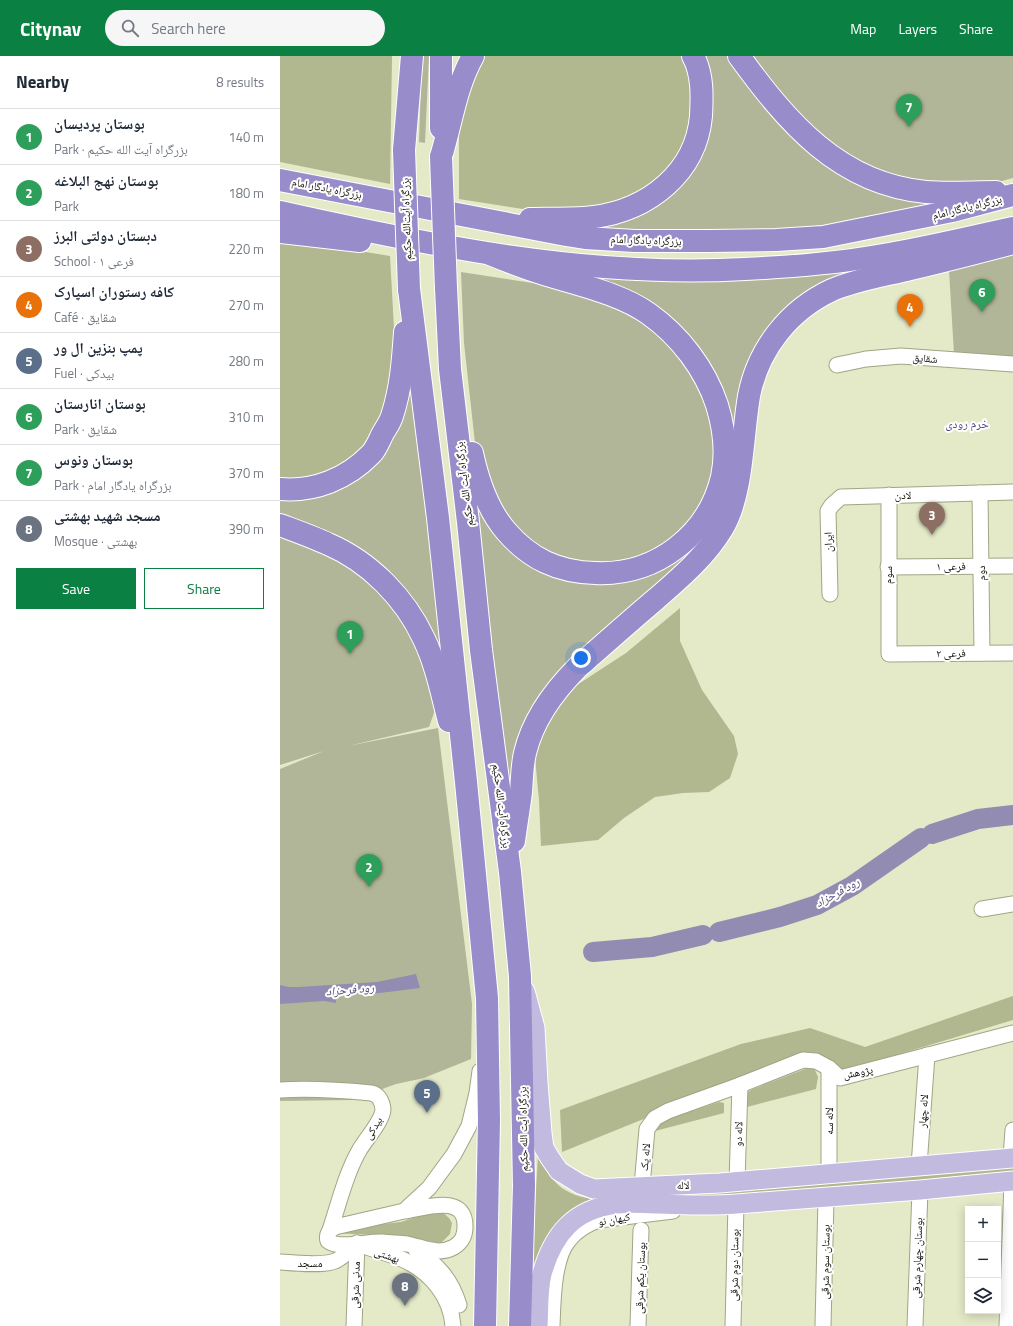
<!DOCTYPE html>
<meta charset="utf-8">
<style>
:root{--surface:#fff;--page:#f6f6f7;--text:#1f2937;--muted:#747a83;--line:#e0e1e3;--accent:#0b8043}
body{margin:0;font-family:"Titillium Web","Noto Naskh Arabic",sans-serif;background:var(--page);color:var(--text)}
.controls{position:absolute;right:12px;bottom:12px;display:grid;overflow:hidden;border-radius:0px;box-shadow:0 2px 10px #0003}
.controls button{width:36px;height:36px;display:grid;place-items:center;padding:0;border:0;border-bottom:1px solid var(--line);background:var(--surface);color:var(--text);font:20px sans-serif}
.you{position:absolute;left:301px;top:602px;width:14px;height:14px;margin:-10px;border:3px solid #fff;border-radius:50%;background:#1a73e8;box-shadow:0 0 0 6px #1a73e833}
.badge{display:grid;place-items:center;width:26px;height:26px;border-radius:50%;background:var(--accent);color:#fff;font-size:13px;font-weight:700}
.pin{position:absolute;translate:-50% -33px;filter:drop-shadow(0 1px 2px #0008)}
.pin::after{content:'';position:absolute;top:21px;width:14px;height:12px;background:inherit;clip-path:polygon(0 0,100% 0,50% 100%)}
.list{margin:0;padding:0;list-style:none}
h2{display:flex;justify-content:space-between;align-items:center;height:52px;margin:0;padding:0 16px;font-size:17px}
h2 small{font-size:13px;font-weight:400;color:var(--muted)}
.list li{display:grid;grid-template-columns:26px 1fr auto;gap:12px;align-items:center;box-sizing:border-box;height:56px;padding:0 16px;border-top:1px solid var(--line)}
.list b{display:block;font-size:15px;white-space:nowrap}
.list p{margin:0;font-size:13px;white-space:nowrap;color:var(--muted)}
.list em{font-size:13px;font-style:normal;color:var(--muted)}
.actions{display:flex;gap:8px;padding:12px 16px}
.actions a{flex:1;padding:9px 0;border:1px solid var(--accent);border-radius:0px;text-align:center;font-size:14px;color:var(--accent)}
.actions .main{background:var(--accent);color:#fff}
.icon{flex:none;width:22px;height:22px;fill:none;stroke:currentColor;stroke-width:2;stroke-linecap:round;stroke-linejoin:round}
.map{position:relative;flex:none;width:733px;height:1270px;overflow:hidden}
header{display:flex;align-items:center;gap:24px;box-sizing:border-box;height:56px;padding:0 20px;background:var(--accent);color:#fff}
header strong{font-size:19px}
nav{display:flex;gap:22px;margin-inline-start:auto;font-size:14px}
.search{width:280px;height:36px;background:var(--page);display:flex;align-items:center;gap:10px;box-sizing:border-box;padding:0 14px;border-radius:22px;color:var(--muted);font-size:15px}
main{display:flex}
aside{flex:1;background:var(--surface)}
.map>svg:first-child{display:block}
.green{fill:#b2b698}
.forest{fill:#b1b78e}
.water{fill:#938cb2}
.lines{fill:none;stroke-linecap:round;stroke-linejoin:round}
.river{stroke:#938cb2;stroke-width:20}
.minor-casing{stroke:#a0a585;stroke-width:17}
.major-casing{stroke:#fff;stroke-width:21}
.highway-casing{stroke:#fff;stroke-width:24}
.minor{stroke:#fff;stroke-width:15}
.major{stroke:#c2badf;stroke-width:19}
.highway{stroke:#998cca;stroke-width:22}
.highway-bridge-casing{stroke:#fff;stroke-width:24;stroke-linecap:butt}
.highway-bridge{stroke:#998cca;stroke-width:22}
.labels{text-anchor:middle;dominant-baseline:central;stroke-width:4;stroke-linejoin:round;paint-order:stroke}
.street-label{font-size:11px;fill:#0d0e04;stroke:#fff}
.neighbourhood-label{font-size:12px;fill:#574785;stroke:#fff}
.water-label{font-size:12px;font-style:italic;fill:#504378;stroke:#fff}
</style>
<header>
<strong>Citynav</strong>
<div class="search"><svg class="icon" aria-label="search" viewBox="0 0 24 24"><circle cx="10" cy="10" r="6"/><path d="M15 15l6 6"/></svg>Search here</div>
<nav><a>Map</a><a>Layers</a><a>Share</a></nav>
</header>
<main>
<aside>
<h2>Nearby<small>8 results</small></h2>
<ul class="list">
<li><span class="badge" style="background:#2e9e5b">1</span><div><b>بوستان پردیسان</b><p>Park · بزرگراه آیت الله حکیم</p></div><em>140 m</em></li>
<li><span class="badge" style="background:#2e9e5b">2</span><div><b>بوستان نهج البلاغه</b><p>Park</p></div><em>180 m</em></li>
<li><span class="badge" style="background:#8d6e63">3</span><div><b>دبستان دولتی البرز</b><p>School · فرعی ۱</p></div><em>220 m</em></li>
<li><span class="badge" style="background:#e8710a">4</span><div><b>کافه رستوران اسپارک</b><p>Café · شقایق</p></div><em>270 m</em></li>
<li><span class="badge" style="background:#5c6f8a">5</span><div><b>پمپ بنزین ال ور</b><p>Fuel · بیدکی</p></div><em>280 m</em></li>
<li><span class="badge" style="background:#2e9e5b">6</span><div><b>بوستان انارستان</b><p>Park · شقایق</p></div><em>310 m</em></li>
<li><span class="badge" style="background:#2e9e5b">7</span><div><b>بوستان ونوس</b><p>Park · بزرگراه یادگار امام</p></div><em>370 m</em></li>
<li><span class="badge" style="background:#6b7280">8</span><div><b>مسجد شهید بهشتی</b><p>Mosque · بهشتی</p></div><em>390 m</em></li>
</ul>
<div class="actions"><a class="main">Save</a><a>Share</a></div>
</aside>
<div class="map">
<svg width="733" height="1270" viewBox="0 0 733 1270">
<rect width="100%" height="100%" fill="#e4e9c8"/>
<g class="green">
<path d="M142 0H149L145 87 139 86Z"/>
<path d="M420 0H452L544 103 700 140 554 168 507 173 355 177 273 168Z"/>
<path d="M466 0H733V122L711 128 647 132 556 99Z"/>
<path d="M733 197V302L674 298 669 214Z"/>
<path d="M589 211 505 260 427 485 285 616 232 742 188 418 237 494 354 521 447 426 413 291 280 218 345 223 472 224 519 221Z"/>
<path d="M181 216 259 228 300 237 357 258 408 304 435 368 432 432 391 491 335 511 270 501 227 466 195 387 184 287Z"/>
<path d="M128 288 169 631 133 551 0 463V438Z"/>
<path d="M0 475 57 500 107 541 128 569 150 626 155 654 149 671 68 690 158 672 192 948 191 1003 144 1022 116 1028 72 1044 0 1045V713L44 695 0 709Z"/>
</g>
<g class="forest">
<path d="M0 0H112L110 128 0 106Z"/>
<path d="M200 0H406L409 8 414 66 388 118 334 151 256 155 179 143V77L181 56Z"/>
<path d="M0 182 110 200 116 309 98 377 56 416 0 426Z"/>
<path d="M400 552V585L422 634 454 680 458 698 450 722 429 736 403 737 375 741 344 762 318 784 261 790 259 744 254 691 280 640 346 597Z"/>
<path d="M733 940V964L563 1015 522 999 282 1096 280 1054 461 988 530 972 585 991Z"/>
<path d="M533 1010 538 1021 536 1033 467 1051 466 1037 473 1033Z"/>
<path d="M439 1046 444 1047V1057L375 1075 378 1066Z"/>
<path d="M258 1100C274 1129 282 1138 316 1144L253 1220 251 1218Z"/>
<path d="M733 1111V1120L455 1142 363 1138Z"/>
<path d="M159 1153 169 1162 172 1167 170 1178 161 1187 94 1179 52 1177 60 1173 121 1166Z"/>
</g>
<path class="water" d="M136 918 140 932 100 937 56 939V947L44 945 0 948V929L9 931H19L97 926Z"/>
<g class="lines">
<g class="river">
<path d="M652 778 698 763 733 759"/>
<path d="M439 876 500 861 537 849 572 830 641 782"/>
<path d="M313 896 372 891 423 879"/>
</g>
<g class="minor-casing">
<g id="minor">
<path d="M557 309 586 303 621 300 733 308"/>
<path d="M700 437 702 597"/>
<path d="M609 439V598L733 597"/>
<path d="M608 511 733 510"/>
<path d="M550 538 548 455 552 449 561 441 733 436"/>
<path d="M702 853 733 848"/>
<path d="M0 1034C31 1032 60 1034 91 1037 98 1038 102 1045 103 1053 103 1064 86 1083 80 1093 66 1117 59 1147 50 1174"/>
<path d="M731 1102 733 1074"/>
<path d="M639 1110 647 999"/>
<path d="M549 1118V1012"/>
<path d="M457 1126 460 1029"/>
<path d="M362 1130 367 1073 375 1062 388 1055 460 1029 523 1004 536 1005 549 1012 560 1022 733 977"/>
<path d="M124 1155C145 1152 186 1137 185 1171 185 1180 182 1186 174 1191 158 1200 143 1191 127 1188 119 1187 110 1187 102 1186 88 1185 59 1194 48 1185 46 1178 50 1174 55 1171L124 1155 149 1132 174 1098 189 1070 197 1037 200 1015"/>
<path d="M82 1189C96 1195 112 1198 126 1205 151 1217 171 1241 173 1270"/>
<path d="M136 1194C158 1209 171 1223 179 1249"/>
<path d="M0 1206C13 1207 43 1210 55 1205 63 1202 70 1193 77 1187"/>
<path d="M74 1270 77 1187"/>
<path d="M272 1270C273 1247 273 1202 289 1184 297 1174 307 1168 319 1164L393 1155"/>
<path d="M358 1270 361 1174"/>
<path d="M453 1270 456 1148"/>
<path d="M543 1270 546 1142"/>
<path d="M635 1270 640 1134"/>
<path d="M727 1270 732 1125"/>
</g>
</g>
<g class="major-casing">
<g id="major">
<path d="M245 935 255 972 258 1027 262 1077 264 1092 270 1102 279 1115 300 1128 314 1133 440 1127 733 1102"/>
<path d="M258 1270C259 1253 258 1234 262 1218 273 1178 294 1153 337 1148 351 1146 365 1148 379 1148 405 1149 430 1150 456 1148L640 1134 733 1125"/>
</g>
</g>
<g class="highway-casing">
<g id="highway">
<path d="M161 0V72"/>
<path d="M459 0C507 66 559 128 646 136 669 138 693 136 716 136"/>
<path d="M124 94 132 0"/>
<path d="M161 101C171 68 176 30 193 0"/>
<path d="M0 124 286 179 305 182 355 185H429L496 184 543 181 672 155 733 139"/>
<path d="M0 156C152 190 308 222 465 213 507 211 549 208 591 201 638 194 686 182 733 172"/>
<path d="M250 163C271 162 293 164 314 161 368 154 416 117 421 60 422 41 423 18 413 0"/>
<path d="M0 176 80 185"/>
<path d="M166 232 170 313 188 466 201 594 230 816 240 920 244 1130 240 1270"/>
<path d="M129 233 158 462 186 726 207 942 209 1064 205 1270"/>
<path d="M192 397C198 425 207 453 226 475 250 503 278 516 315 517 375 520 428 480 442 421 447 398 444 372 437 349 425 313 400 280 369 258 340 237 295 228 261 217 244 212 227 205 210 198"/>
<path d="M0 433C34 436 67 423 91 398 96 393 99 385 102 379 105 373 110 367 112 360 121 333 123 305 125 276"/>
<path d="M0 469C16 475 33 481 48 488 90 506 125 542 144 583 156 608 162 638 169 665"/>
<path d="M234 785C236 769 239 753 241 736 242 723 242 710 245 697 253 663 274 635 298 611 324 588 350 565 376 543 400 522 425 501 442 473 463 439 462 380 469 340 478 293 509 254 552 234 575 224 606 219 630 213 664 205 699 196 733 187"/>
</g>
</g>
<use href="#minor" class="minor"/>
<use href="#major" class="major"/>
<use href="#highway" class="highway"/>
<g class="highway-bridge-casing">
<g id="highway-bridge">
<path d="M124 94 129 233"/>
<path d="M161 101 166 232"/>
</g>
</g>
<use href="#highway-bridge" class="highway-bridge"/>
</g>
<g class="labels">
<g class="street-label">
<text transform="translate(47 132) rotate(11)">بزرگراه یادگار امام</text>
<text transform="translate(687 151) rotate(-14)">بزرگراه یادگار امام</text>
<text transform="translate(126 163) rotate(-92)">بزرگراه آیت‌الله حکیم</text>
<text transform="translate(366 184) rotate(2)">بزرگراه یادگار امام</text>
<text transform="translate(645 302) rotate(5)">شقایق</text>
<text transform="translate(184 428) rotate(-97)">بزرگراه آیت الله حکیم</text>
<text transform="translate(623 439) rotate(-1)">لادن</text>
<text transform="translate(548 486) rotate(-91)">ایران</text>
<text transform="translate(671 510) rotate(-1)">فرعی ۱</text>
<text transform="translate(701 517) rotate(-91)">دوم</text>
<text transform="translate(608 519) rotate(-90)">سوم</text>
<text transform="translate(671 597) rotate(-1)">فرعی ۲</text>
<text transform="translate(222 750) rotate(83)">بزرگراه آیت الله حکیم</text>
<text transform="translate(578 1016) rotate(-11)">پژوهش</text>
<text transform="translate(643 1055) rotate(-86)">لاله چهار</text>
<text transform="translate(549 1065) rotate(-90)">لاله سه</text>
<text transform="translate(93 1072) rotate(-59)">بیدکی</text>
<text transform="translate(243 1073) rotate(-91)">بزرگراه آیت الله حکیم</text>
<text transform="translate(458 1078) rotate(-88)">لاله دو</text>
<text transform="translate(365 1101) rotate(-85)">لاله یک</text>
<text transform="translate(403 1129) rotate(-2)">لاله</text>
<text transform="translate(334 1163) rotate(-10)">کیهان نو</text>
<text transform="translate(107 1199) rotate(19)">بهشتی</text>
<text transform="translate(637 1202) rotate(-88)">بوستان چهارم شرقی</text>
<text transform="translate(545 1206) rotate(-89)">بوستان سوم شرقی</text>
<text x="30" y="1207">مسجد</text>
<text transform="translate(454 1209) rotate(-89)">بوستان دوم شرقی</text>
<text transform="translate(360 1222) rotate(-88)">بوستان یکم شرقی</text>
<text transform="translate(75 1229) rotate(-88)">مدنی شرقی</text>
</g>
<g class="neighbourhood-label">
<text x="687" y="367">خرم رودی</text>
</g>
<g class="water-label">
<text transform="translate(557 836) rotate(-29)">رود فرحزاد</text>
<text transform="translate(70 933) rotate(-5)">رود فرحزاد</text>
</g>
</g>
</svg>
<div class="controls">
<button>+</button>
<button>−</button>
<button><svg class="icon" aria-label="layers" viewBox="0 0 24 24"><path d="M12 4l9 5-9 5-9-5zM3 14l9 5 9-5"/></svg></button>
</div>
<div class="you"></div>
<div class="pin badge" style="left:70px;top:598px;background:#2e9e5b">1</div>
<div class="pin badge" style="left:89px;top:831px;background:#2e9e5b">2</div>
<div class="pin badge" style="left:652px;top:479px;background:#8d6e63">3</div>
<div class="pin badge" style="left:630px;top:271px;background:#e8710a">4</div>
<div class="pin badge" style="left:147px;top:1057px;background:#5c6f8a">5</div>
<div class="pin badge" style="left:702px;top:256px;background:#2e9e5b">6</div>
<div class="pin badge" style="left:629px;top:71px;background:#2e9e5b">7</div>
<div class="pin badge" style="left:125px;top:1250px;background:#6b7280">8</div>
</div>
</main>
